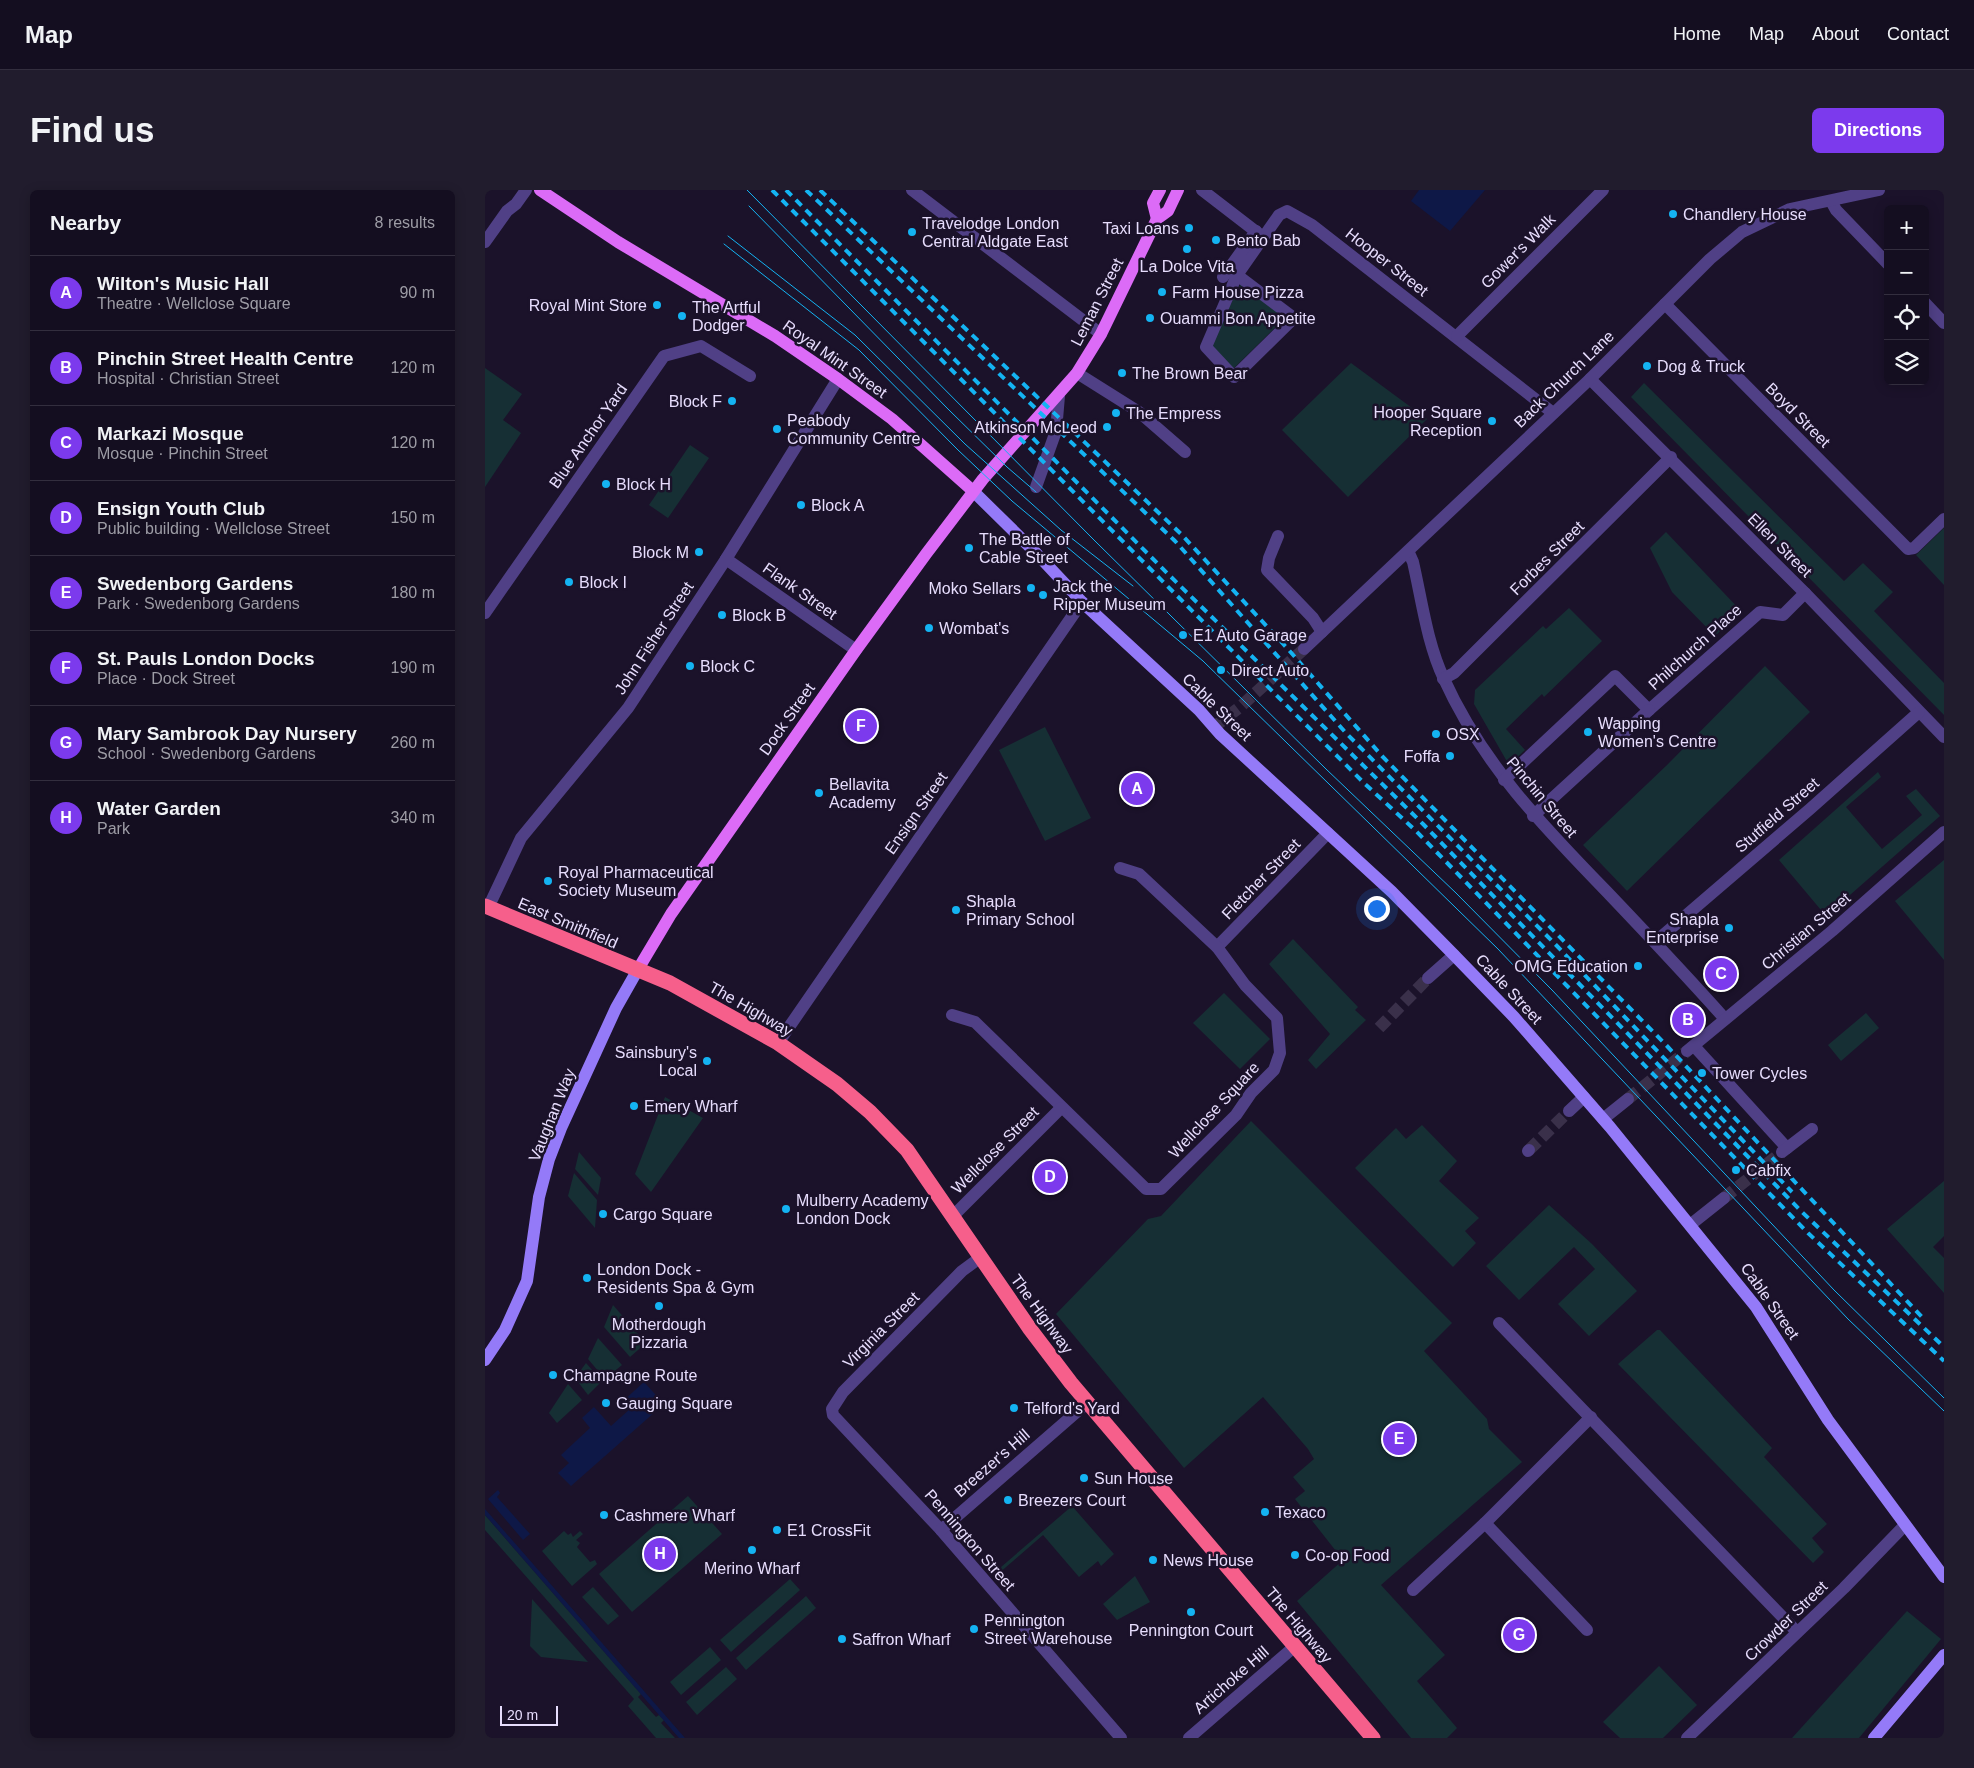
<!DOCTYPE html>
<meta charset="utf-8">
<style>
:root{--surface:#140e20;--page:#211c2d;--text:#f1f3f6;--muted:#9d9ca5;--line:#332e3e;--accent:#7c3aed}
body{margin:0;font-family:Helvetica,sans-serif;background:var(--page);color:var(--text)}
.controls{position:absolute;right:15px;top:15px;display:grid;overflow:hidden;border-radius:8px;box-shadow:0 2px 12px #0003}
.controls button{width:45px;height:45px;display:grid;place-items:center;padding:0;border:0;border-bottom:1px solid var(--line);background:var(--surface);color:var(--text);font:25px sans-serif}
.scale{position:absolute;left:15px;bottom:12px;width:58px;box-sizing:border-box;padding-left:5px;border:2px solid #e7ddfd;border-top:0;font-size:14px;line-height:18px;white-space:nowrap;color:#e7ddfd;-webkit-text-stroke:4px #1b122a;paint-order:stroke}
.you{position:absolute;left:891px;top:718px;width:18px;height:18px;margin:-12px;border:4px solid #fff;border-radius:50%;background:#1a73e8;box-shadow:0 0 0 8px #1a73e833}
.badge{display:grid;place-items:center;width:32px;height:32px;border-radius:50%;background:var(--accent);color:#fff;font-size:16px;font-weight:700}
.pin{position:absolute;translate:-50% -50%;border:2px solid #fff;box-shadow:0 1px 5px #0006}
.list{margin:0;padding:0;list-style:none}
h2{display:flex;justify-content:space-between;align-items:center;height:65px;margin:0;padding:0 20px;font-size:21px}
h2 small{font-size:16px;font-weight:400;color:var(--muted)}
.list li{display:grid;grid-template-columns:32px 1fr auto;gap:15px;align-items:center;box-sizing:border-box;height:75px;padding:0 20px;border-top:1px solid var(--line)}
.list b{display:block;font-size:19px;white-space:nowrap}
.list p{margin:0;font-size:16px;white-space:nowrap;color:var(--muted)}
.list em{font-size:16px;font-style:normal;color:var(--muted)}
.icon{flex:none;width:28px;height:28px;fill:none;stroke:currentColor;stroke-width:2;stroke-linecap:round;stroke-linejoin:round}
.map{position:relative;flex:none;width:1459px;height:1548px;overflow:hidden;border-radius:8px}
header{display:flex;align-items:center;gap:30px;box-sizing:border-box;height:70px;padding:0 25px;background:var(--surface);border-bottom:1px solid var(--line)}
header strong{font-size:24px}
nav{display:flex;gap:28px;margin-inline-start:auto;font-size:18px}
.intro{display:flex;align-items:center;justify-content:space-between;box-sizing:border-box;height:120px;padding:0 30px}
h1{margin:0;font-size:35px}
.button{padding:12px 22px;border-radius:8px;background:var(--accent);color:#fff;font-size:18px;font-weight:700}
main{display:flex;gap:30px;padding:0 30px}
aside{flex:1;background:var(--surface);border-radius:8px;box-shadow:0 2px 12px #0003}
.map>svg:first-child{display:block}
.green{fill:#162f34}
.water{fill:#0e1847}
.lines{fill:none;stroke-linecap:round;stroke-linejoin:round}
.street-tunnel{stroke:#3a304a;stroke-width:12;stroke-dasharray:12 6;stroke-linecap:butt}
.street{stroke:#504086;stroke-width:12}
.secondary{stroke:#947af8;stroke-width:12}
.primary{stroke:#dc6bf7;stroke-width:12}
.highway{stroke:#f65f8b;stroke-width:15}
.tram{stroke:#14b3f2;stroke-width:1}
.rail{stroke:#14b3f2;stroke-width:4;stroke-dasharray:8 6;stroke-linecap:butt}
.poi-dot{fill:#14b3f2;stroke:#1b122a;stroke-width:2}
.labels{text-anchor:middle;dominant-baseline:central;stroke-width:5;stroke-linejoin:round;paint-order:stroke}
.poi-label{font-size:16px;fill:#e7ddfd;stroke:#1b122a;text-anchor:start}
.street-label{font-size:16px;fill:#e7ddfd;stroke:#1b122a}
</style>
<header>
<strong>Map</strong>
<nav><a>Home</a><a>Map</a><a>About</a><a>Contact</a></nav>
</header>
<div class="intro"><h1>Find us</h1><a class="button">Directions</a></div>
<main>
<aside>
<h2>Nearby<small>8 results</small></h2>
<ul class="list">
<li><span class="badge">A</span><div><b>Wilton's Music Hall</b><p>Theatre · Wellclose Square</p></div><em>90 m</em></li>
<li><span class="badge">B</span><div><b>Pinchin Street Health Centre</b><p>Hospital · Christian Street</p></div><em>120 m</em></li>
<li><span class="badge">C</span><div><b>Markazi Mosque</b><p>Mosque · Pinchin Street</p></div><em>120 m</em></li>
<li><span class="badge">D</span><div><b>Ensign Youth Club</b><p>Public building · Wellclose Street</p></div><em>150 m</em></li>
<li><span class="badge">E</span><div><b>Swedenborg Gardens</b><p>Park · Swedenborg Gardens</p></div><em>180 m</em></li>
<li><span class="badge">F</span><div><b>St. Pauls London Docks</b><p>Place · Dock Street</p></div><em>190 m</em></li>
<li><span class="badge">G</span><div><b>Mary Sambrook Day Nursery</b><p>School · Swedenborg Gardens</p></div><em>260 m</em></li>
<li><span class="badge">H</span><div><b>Water Garden</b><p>Park</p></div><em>340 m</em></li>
</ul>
</aside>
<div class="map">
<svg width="1459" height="1548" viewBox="0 0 1459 1548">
<rect width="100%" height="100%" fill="#1b122a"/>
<g class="green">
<path d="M756 93 801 127 748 179 726 155Z"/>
<path d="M866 173 942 229 863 307 797 240Z"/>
<path d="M0 178 37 204 18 230 36 243 0 297Z"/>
<path d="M1159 193 1359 391 1378 373 1408 402 1389 421 1459 493V525L1146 207Z"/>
<path d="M205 255 224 268 183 328 164 315Z"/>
<path d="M1459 338V395L1431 365Z"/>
<path d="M1181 342 1256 421 1230 446 1187 402 1165 358Z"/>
<path d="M1084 418 1117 451 1059 507 1057 504 1021 539 1040 560 1024 575 989 514 990 500 1058 436 1061 439Z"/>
<path d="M1280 476 1325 522 1142 701 1098 655 1182 575Z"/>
<path d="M560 537 606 628 560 651 514 560Z"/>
<path d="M1393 582 1396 587 1361 617 1397 659 1437 625 1421 606 1431 599 1455 626 1341 726 1294 670Z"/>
<path d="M1459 670V770L1410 711Z"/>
<path d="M808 749 873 817 870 820 881 830 831 879 823 870 845 844 784 774Z"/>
<path d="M739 803 785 849 755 879 708 833Z"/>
<path d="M1381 823 1394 838 1356 871 1343 855Z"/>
<path d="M180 907 218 928 166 1002 150 984Z"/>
<path d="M766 931 967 1133 939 1161 1002 1229 1004 1239 1037 1272 896 1395 960 1465 932 1491 972 1538 962 1548H926L812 1411 858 1370 810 1309 820 1301 808 1287 829 1269 823 1259 778 1207 699 1278 571 1124 663 1029 676 1026Z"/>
<path d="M937 935 972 971 954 991 994 1028 980 1041 991 1053 968 1077 870 978 911 938 921 949Z"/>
<path d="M94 962 116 988 113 1005 90 979Z"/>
<path d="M89 983 112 1010 110 1038 83 1006Z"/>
<path d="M1459 991V1046L1448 1057 1459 1068V1103L1402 1039Z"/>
<path d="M1064 1015 1107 1054 1152 1101 1104 1146 1073 1114 1110 1079 1089 1057 1034 1110 1001 1076Z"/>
<path d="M128 1115 161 1153 145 1167 119 1137Z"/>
<path d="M1172 1140H1175L1287 1258 1279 1267 1342 1334 1327 1348 1339 1362 1328 1373 1133 1174Z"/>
<path d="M113 1148 137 1175 120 1189 103 1169Z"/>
<path d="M101 1173 117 1191 103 1205 90 1188Z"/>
<path d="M83 1194 97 1210 72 1233 64 1223Z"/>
<path d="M203 1306 237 1344 147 1422 114 1384Z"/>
<path d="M587 1316 629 1364 616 1376 613 1371 594 1387 558 1345 513 1384 509 1383Z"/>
<path d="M0 1325 156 1504 153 1507 171 1527 174 1525 179 1530 176 1533 190 1548H171L143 1516 149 1509 0 1340Z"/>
<path d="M79 1341 83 1345 86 1343 88 1347 95 1341 98 1344 91 1350 95 1353 92 1357 105 1372 110 1370 112 1374 87 1396 57 1361Z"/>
<path d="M650 1386 665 1412 632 1430 618 1414Z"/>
<path d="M305 1389 315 1400 246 1462 235 1450Z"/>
<path d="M108 1397 134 1426 123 1435 97 1407Z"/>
<path d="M321 1406 331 1418 261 1480 251 1468Z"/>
<path d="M47 1409 103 1472 56 1467 45 1456Z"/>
<path d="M1422 1421 1456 1449 1374 1548H1307Z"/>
<path d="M225 1457 236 1470 196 1505 185 1492Z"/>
<path d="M1174 1476 1212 1515 1178 1548H1135L1118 1532Z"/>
<path d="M241 1477 252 1489 212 1525 201 1512Z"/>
</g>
<g class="water">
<path d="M934 0H1000L965 41 926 11Z"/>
<path d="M159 1192 179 1214 86 1296 73 1283 84 1273 76 1265 105 1238 97 1228 109 1217 126 1236 145 1219 138 1211Z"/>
<path d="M13 1300 15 1303 12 1307 45 1344 38 1350 3 1309Z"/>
<path d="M0 1319 200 1548H194L174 1525 0 1325Z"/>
</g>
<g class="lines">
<g class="street-tunnel">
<path d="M729 537 755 517 819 459"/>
<path d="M894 838 943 788"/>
<path d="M1143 909 1202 861"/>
<path d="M1044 960 1084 921"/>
<path d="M1239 1008 1297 962"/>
</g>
<g class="street">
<path d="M427 0 616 144"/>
<path d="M717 0 778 47"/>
<path d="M1346 11 1351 20 1403 74"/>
<path d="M0 52 22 21 31 14 41 0"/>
<path d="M752 85 721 157 749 187 809 128 752 85 794 25 802 21 827 35 1068 223"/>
<path d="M738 87 771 41"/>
<path d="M1440 113 1459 133"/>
<path d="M1180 114 1423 359 1429 358 1459 329"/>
<path d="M972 146 1118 0"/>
<path d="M592 183 654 222 700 262"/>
<path d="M1105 189 1320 403 1459 547"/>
<path d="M551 297 571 241 574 206"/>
<path d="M793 346 784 368 782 380 828 428 837 442"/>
<path d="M924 363 928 372C937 411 942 453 959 489 998 575 1059 637 1124 704 1163 745 1202 786 1240 829"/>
<path d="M241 369 371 460"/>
<path d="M0 423 179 166 216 156 265 186"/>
<path d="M819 459 1105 189 1225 69 1257 42 1305 19 1394 0"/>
<path d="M958 489 969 483 1186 267"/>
<path d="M1019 590 1130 486 1164 520 1275 422 1298 425 1320 403"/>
<path d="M1048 626 1164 520"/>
<path d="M3 718 36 648 143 518 241 369 353 189"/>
<path d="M1170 752 1325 619 1434 522"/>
<path d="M732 757 843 643"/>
<path d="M943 788 969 765"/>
<path d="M467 825 490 832 661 999H676L751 925 766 903 789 880 795 863 792 828 760 795 732 757 654 684 635 678"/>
<path d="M293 853 597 412"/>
<path d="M1209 856 1302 958"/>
<path d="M1202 861 1347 741 1459 642"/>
<path d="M1084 921 1099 907"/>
<path d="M1118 929 1143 909"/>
<path d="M1043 961 1044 960"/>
<path d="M1297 962 1327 939"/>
<path d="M468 1026 576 918"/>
<path d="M1205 1035 1239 1008"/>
<path d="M496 1067 477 1081 358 1202 347 1219 348 1225 456 1340 636 1548"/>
<path d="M1014 1133 1312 1442"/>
<path d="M1000 1333 1102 1440"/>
<path d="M456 1340 602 1213"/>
<path d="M928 1400 1000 1333 1106 1227"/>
<path d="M704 1548 809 1457"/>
<path d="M1202 1548 1359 1398 1420 1335"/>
</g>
<g class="secondary">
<path d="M488 301 551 363 597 412 714 520 735 544 907 702 969 765 1029 827 1125 937 1271 1117 1343 1230 1459 1387"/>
<path d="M0 1170 20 1140 42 1091 54 1007 64 969 76 938 131 818 152 781"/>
<path d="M1389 1548 1459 1465"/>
</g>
<g class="primary">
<path d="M55 0 133 52 290 146 353 189 407 229 488 301"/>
<path d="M672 29 668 13 675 0"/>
<path d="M152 781 186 724 371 460 441 364 498 289 592 183 616 144 672 29 683 21 693 0"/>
</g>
<path class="highway" d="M0 716 185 793 293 853 352 894 385 922 422 960 545 1139 586 1193 888 1548"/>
<g class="tram">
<path d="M262 0 609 350 841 579 971 703 1067 800 1349 1100 1459 1208"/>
<path d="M264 16 463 219 522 277 551 302"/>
<path d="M243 46 370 145 480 254 576 340 648 396"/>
<path d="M239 54 374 160 473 260 527 311 718 471 1013 759 1363 1129 1459 1221"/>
</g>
<g class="rail">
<path d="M287 0 879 593 931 641 1323 1043 1459 1171"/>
<path d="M301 0 683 384 938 634 1317 1022 1459 1157"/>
<path d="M321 0 690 351 861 543 1071 755 1307 1002"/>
<path d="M335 0 696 344 802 458 897 566 1182 856 1437 1127"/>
</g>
</g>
<g class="poi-dot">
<circle cx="1188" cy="24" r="5"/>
<circle cx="704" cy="38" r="5"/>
<circle cx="427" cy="42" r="5"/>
<circle cx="731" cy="50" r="5"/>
<circle cx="702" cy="59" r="5"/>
<circle cx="677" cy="102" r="5"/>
<circle cx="172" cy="115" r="5"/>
<circle cx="197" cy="126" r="5"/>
<circle cx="665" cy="128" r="5"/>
<circle cx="1162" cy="176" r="5"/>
<circle cx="637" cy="183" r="5"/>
<circle cx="247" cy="211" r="5"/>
<circle cx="631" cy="223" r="5"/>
<circle cx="1007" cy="231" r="5"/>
<circle cx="622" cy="237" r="5"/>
<circle cx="292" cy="239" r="5"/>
<circle cx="121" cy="294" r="5"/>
<circle cx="316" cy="315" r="5"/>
<circle cx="484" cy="358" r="5"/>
<circle cx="214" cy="362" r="5"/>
<circle cx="84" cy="392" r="5"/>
<circle cx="546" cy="398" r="5"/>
<circle cx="558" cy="405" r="5"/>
<circle cx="237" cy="425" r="5"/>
<circle cx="444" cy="438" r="5"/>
<circle cx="698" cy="445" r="5"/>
<circle cx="205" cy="476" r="5"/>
<circle cx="736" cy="480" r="5"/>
<circle cx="1103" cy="542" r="5"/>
<circle cx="951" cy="544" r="5"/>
<circle cx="965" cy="566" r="5"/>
<circle cx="334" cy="603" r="5"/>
<circle cx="63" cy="691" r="5"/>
<circle cx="471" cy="720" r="5"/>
<circle cx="1244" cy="738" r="5"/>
<circle cx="1153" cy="776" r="5"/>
<circle cx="222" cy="871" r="5"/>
<circle cx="1217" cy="883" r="5"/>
<circle cx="149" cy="916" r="5"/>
<circle cx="1251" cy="980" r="5"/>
<circle cx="301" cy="1019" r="5"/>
<circle cx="118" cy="1024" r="5"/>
<circle cx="102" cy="1088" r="5"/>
<circle cx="174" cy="1116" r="5"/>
<circle cx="68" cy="1185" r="5"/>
<circle cx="121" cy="1213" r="5"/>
<circle cx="529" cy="1218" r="5"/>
<circle cx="599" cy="1288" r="5"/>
<circle cx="523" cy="1310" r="5"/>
<circle cx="780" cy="1322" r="5"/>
<circle cx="119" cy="1325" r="5"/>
<circle cx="292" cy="1340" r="5"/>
<circle cx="267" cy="1360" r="5"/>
<circle cx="810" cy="1365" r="5"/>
<circle cx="668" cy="1370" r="5"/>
<circle cx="706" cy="1422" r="5"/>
<circle cx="489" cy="1439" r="5"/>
<circle cx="357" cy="1449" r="5"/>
</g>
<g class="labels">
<g class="poi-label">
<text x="1198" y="24">Chandlery House</text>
<text x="437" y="33">Travelodge London<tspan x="437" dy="18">Central Aldgate East</tspan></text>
<text x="694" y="38" text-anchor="end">Taxi Loans</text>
<text x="741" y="50">Bento Bab</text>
<text x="702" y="76" text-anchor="middle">La Dolce Vita</text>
<text x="687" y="102">Farm House Pizza</text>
<text x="162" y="115" text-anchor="end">Royal Mint Store</text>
<text x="207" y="117">The Artful<tspan x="207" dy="18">Dodger</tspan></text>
<text x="675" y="128">Ouammi Bon Appetite</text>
<text x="1172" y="176">Dog &amp; Truck</text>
<text x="647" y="183">The Brown Bear</text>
<text x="237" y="211" text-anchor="end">Block F</text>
<text x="997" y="222" text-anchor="end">Hooper Square<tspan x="997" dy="18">Reception</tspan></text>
<text x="641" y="223">The Empress</text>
<text x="302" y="230">Peabody<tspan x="302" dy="18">Community Centre</tspan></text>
<text x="612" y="237" text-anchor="end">Atkinson McLeod</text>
<text x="131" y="294">Block H</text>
<text x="326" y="315">Block A</text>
<text x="494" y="349">The Battle of<tspan x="494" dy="18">Cable Street</tspan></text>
<text x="204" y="362" text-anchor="end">Block M</text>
<text x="94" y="392">Block I</text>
<text x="568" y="396">Jack the<tspan x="568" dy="18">Ripper Museum</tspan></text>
<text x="536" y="398" text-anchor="end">Moko Sellars</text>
<text x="247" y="425">Block B</text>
<text x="454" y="438">Wombat's</text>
<text x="708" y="445">E1 Auto Garage</text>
<text x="215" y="476">Block C</text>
<text x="746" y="480">Direct Auto</text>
<text x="1113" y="533">Wapping<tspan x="1113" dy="18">Women's Centre</tspan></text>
<text x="961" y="544">OSX</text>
<text x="955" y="566" text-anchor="end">Foffa</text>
<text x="344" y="594">Bellavita<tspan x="344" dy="18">Academy</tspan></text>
<text x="73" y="682">Royal Pharmaceutical<tspan x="73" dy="18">Society Museum</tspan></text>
<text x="481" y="711">Shapla<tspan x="481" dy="18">Primary School</tspan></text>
<text x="1234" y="729" text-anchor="end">Shapla<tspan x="1234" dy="18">Enterprise</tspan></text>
<text x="1143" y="776" text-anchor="end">OMG Education</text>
<text x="212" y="862" text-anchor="end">Sainsbury's<tspan x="212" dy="18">Local</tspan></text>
<text x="1227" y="883">Tower Cycles</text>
<text x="159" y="916">Emery Wharf</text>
<text x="1261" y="980">Cabfix</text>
<text x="311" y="1010">Mulberry Academy<tspan x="311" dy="18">London Dock</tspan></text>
<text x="128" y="1024">Cargo Square</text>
<text x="112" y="1079">London Dock -<tspan x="112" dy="18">Residents Spa &amp; Gym</tspan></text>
<text x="174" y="1134" text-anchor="middle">Motherdough<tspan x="174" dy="18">Pizzaria</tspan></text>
<text x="78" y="1185">Champagne Route</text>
<text x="131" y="1213">Gauging Square</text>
<text x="539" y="1218">Telford's Yard</text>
<text x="609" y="1288">Sun House</text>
<text x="533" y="1310">Breezers Court</text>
<text x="790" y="1322">Texaco</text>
<text x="129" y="1325">Cashmere Wharf</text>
<text x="302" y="1340">E1 CrossFit</text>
<text x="820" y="1365">Co-op Food</text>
<text x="678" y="1370">News House</text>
<text x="267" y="1378" text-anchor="middle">Merino Wharf</text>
<text x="499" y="1430">Pennington<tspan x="499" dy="18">Street Warehouse</tspan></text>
<text x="706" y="1440" text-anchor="middle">Pennington Court</text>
<text x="367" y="1449">Saffron Wharf</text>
</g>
<g class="street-label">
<text transform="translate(1033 61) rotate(-45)">Gower's Walk</text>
<text transform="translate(902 72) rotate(38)">Hooper Street</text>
<text transform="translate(612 112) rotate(-63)">Leman Street</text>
<text transform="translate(350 169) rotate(35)">Royal Mint Street</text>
<text transform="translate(1079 189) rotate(-44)">Back Church Lane</text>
<text transform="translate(1313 225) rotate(45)">Boyd Street</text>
<text transform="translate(103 246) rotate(-55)">Blue Anchor Yard</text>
<text transform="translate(1295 355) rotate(45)">Ellen Street</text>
<text transform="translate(1062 368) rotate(-45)">Forbes Street</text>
<text transform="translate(315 401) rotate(35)">Flank Street</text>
<text transform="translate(169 448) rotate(-57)">John Fisher Street</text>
<text transform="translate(1210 457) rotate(-42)">Philchurch Place</text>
<text transform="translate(732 517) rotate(44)">Cable Street</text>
<text transform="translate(302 529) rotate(-55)">Dock Street</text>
<text transform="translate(1057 607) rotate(50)">Pinchin Street</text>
<text transform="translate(431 623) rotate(-55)">Ensign Street</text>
<text transform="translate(1292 625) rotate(-41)">Stutfield Street</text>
<text transform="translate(776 689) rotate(-46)">Fletcher Street</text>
<text transform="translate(83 733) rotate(23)">East Smithfield</text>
<text transform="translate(1321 741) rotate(-40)">Christian Street</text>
<text transform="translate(1024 799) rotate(47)">Cable Street</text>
<text transform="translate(266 819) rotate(30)">The Highway</text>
<text transform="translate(729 920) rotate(-47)">Wellclose Square</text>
<text transform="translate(67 925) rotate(-68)">Vaughan Way</text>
<text transform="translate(510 960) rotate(-45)">Wellclose Street</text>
<text transform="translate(1285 1111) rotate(55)">Cable Street</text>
<text transform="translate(557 1124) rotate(54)">The Highway</text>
<text transform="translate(396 1140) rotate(-45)">Virginia Street</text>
<text transform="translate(507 1273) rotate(-41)">Breezer's Hill</text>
<text transform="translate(485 1350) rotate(49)">Pennington Street</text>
<text transform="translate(1301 1431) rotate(-44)">Crowder Street</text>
<text transform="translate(814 1435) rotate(50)">The Highway</text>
<text transform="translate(746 1490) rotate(-41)">Artichoke Hill</text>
</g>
</g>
</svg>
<div class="controls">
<button>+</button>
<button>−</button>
<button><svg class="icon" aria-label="locate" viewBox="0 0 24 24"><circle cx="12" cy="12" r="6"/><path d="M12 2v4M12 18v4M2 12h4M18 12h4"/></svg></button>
<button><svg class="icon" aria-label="layers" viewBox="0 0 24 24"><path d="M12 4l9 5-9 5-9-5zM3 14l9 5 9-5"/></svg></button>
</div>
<div class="scale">20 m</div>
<div class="you"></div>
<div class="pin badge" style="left:652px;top:599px">A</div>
<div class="pin badge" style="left:1203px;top:830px">B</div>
<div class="pin badge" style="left:1236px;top:784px">C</div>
<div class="pin badge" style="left:565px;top:987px">D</div>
<div class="pin badge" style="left:914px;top:1249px">E</div>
<div class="pin badge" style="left:376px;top:536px">F</div>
<div class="pin badge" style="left:1034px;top:1445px">G</div>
<div class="pin badge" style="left:175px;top:1364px">H</div>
</div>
</main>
